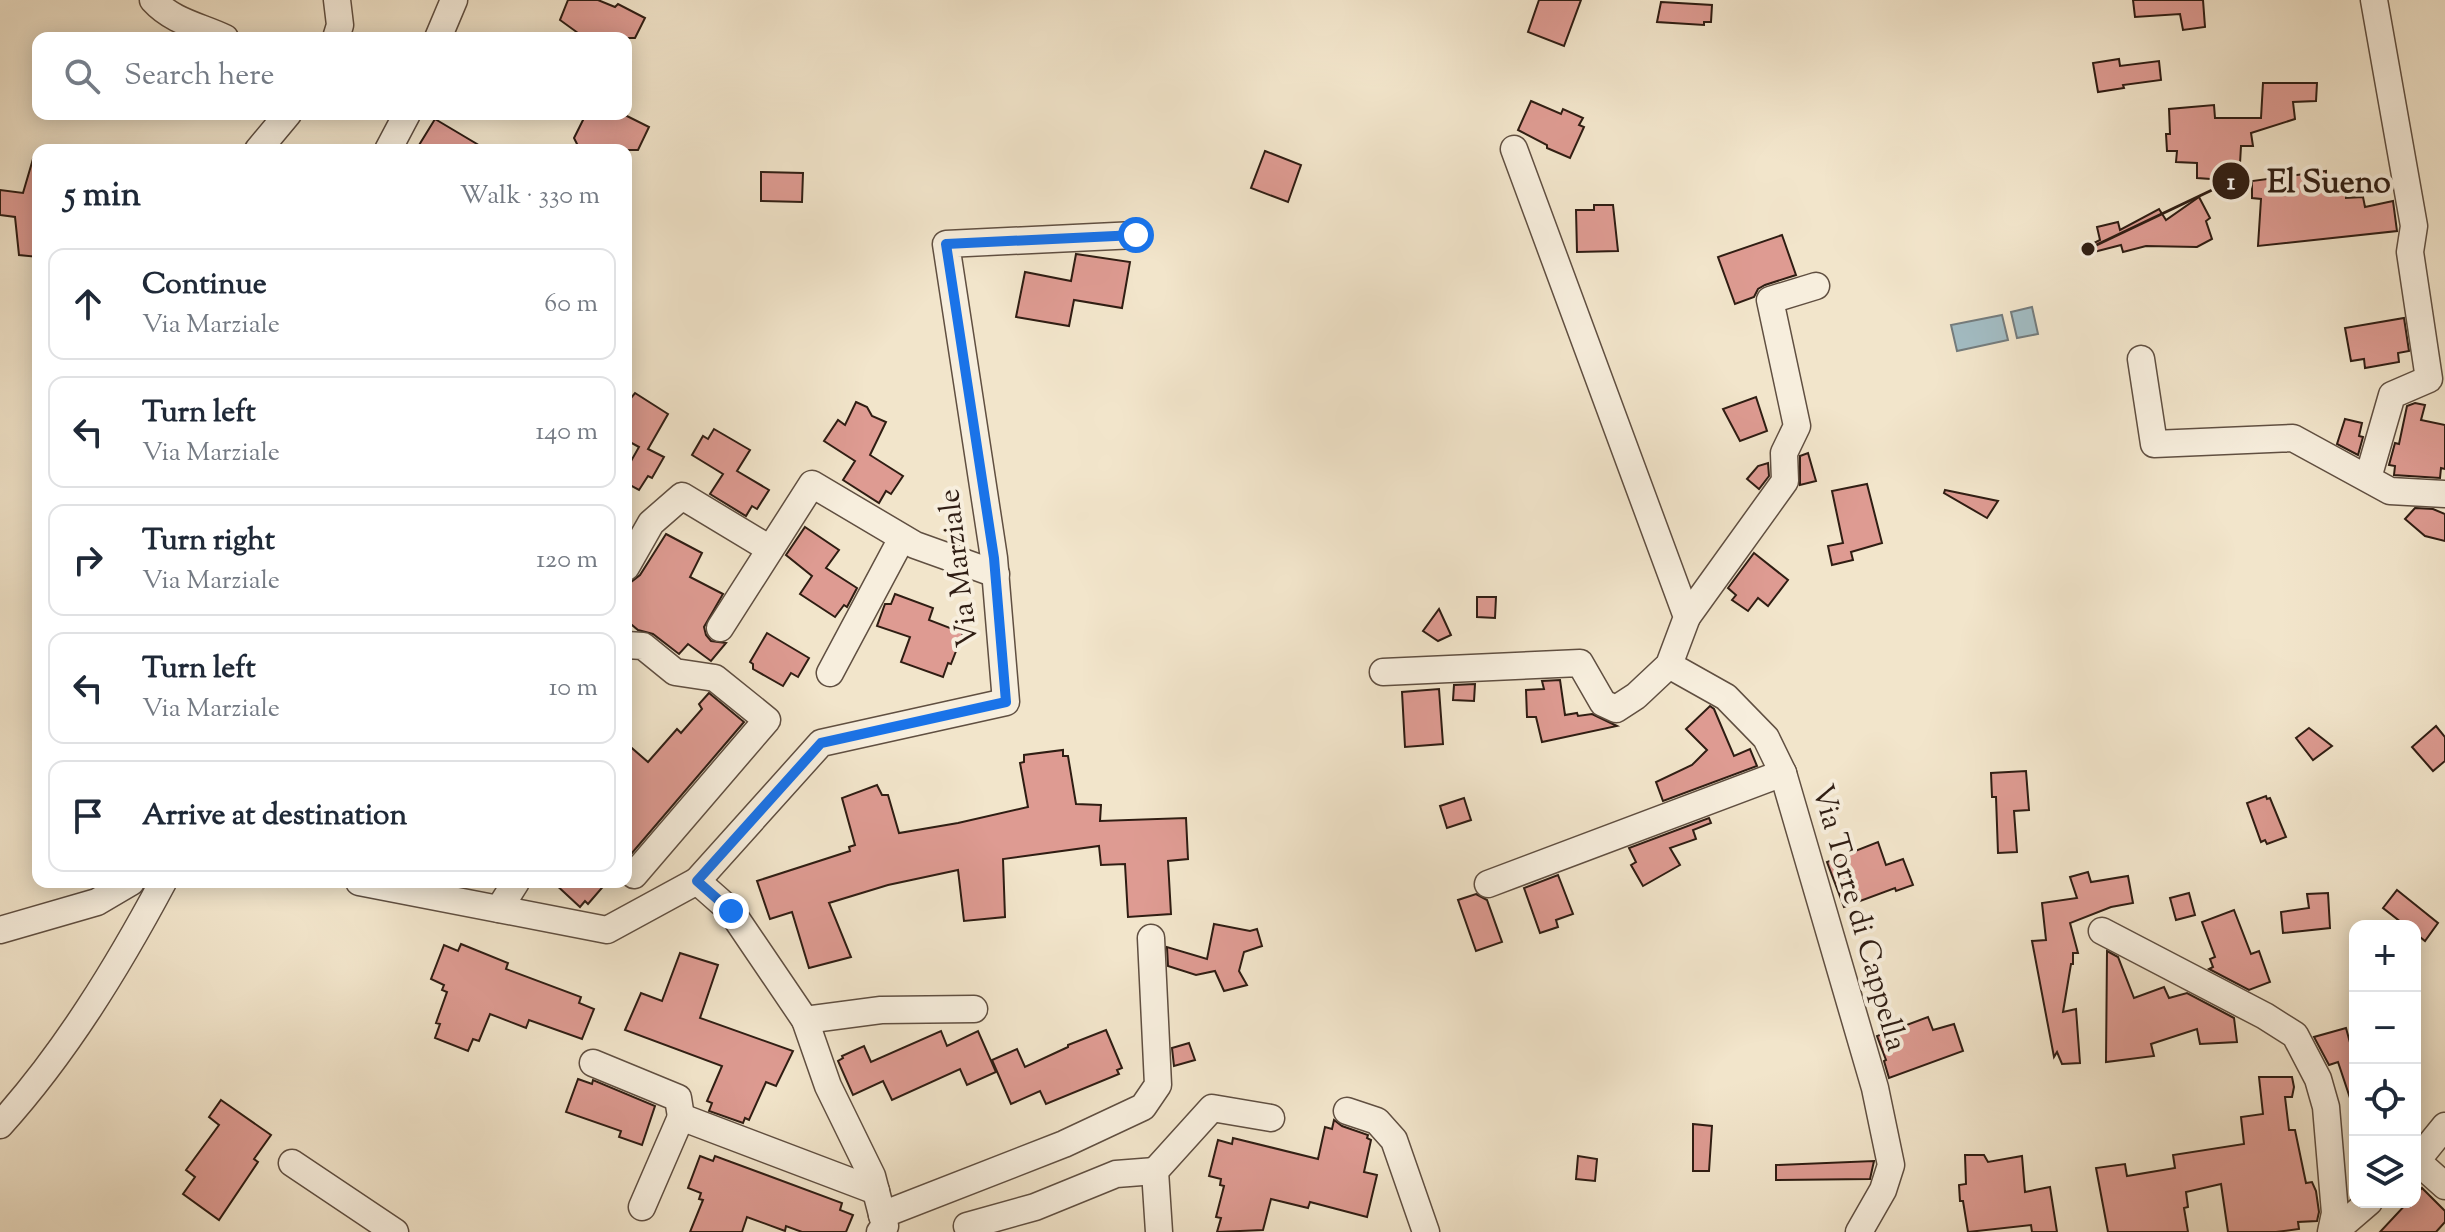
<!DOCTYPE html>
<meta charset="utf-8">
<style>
:root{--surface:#fff;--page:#f2f2f3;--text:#1f2937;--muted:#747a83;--line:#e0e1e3}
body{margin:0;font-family:"Sorts Mill Goudy",serif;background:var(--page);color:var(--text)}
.controls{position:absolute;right:24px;bottom:24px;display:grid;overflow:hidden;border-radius:16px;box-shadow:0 4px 20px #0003}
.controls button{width:72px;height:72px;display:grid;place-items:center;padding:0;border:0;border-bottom:2px solid var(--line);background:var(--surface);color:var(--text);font:40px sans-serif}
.stop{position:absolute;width:24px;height:24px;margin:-18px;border:6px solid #1a73e8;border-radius:50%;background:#fff}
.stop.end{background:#1a73e8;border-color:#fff;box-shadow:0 2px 8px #0008}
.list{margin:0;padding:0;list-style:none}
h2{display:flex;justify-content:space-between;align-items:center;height:104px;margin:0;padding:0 32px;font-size:34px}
h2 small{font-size:26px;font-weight:400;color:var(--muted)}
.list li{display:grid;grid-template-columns:52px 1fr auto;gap:24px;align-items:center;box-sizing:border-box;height:112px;margin:0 16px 16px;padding:0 16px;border:2px solid var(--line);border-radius:16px}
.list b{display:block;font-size:30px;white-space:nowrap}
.list p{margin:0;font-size:26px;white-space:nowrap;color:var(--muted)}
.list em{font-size:26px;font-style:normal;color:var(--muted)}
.icon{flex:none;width:44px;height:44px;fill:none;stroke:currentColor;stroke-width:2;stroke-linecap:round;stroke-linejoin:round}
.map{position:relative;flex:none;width:2445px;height:1232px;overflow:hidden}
.search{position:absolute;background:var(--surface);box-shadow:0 4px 20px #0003;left:32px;top:32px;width:600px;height:88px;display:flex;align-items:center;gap:20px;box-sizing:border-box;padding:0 28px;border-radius:16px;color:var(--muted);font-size:30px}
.panel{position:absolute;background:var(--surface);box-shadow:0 4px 20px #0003;left:32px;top:144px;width:600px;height:744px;border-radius:16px}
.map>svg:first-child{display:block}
.water{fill:#a2bcc3;stroke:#747c7d;stroke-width:2}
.building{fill:#de9b92;stroke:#2f1d13;stroke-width:2}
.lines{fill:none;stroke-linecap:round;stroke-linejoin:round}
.minor-casing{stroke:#604f41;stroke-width:29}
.minor{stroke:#f7eedd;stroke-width:26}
.route{stroke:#1a73e8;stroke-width:10}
.labels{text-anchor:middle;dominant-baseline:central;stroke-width:8;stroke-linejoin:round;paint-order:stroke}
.street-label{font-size:30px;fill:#2f1d13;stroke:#f7eedd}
.leader{fill:none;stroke:#2f1d13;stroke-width:3}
.callout-dot{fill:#2f1d13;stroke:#f7eedd;stroke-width:3}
.mark-label{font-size:24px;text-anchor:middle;font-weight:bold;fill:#fff}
.callout-label{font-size:32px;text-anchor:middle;font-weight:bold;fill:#2f1d13;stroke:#f7eedd;stroke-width:8;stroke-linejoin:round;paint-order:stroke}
</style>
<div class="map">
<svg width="2445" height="1232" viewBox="0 0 2445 1232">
<rect width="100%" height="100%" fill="#f2e5cb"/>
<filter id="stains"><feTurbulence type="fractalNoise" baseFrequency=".0025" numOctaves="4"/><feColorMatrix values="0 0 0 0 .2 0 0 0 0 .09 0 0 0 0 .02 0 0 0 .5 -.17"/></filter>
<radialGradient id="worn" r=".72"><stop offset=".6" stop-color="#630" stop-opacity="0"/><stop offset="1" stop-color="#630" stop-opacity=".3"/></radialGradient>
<g class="water">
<path d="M2032 307 2038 334 2017 338 2011 312Z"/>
<path d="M2002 315 2008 340 1957 351 1951 325Z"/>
</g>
<g class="building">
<path d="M568 0H598L615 7 618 4 645 18 635 38H576L578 33 560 20Z"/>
<path d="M1539 0H1581L1564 46 1528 32Z"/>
<path d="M2133 0H2203L2205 27 2183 30 2180 14 2135 17Z"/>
<path d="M1661 2 1712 5 1711 22H1704V25L1657 22Z"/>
<path d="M2119 59 2120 66 2159 61 2161 80 2123 85 2124 88 2098 92 2093 63Z"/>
<path d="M2263 83H2317L2316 101 2293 102 2295 119 2251 133 2253 146H2241L2239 181 2197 178V163L2176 162 2177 151H2167L2166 134H2170L2169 109 2214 105 2215 118H2261Z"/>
<path d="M1531 101 1561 114 1563 109 1583 118 1579 125 1584 127 1570 158 1547 148V145L1518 130Z"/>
<path d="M586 114H623L649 127 638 150H580L574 138Z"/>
<path d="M435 119 487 150H416Z"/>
<path d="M1265 151 1301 165 1288 202 1251 188Z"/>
<path d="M33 159 38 160V257L19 255 15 217 0 215V190L23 193Z"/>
<path d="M2326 171V191L2346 193V198L2363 197 2365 207 2393 201 2397 231 2258 246 2261 199 2252 198V181Z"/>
<path d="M761 172 803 173 802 202 761 201Z"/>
<path d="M2199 197 2210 218 2206 221 2212 239 2197 247 2146 246 2123 252 2121 245 2090 253 2088 246 2100 240 2097 227 2118 222 2120 230 2159 209 2166 220Z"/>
<path d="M1594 205H1613L1618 251 1577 252 1576 210H1594Z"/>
<path d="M1782 235 1796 275 1765 285 1758 289 1754 297 1735 304 1718 257Z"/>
<path d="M1076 254 1130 262 1122 308 1074 300 1069 326 1016 317 1025 272 1071 281Z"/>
<path d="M2404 318 2409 351 2398 353 2399 362 2365 368 2364 359 2351 361 2345 328Z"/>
<path d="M635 393 668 414 648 449 664 457 652 478 648 476 639 490 626 483V470L639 447 626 440V404Z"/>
<path d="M1756 397 1767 431 1740 441 1723 409Z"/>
<path d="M856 402 867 407 872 416 886 422 870 455 903 476 891 494 886 491 879 503 843 480 855 461 824 441 838 420 845 425Z"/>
<path d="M2415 403 2425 405 2421 420 2445 425V469L2441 468 2440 478 2394 475 2395 466 2389 465 2395 443 2399 444 2407 406Z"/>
<path d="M2345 419 2362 423 2359 436 2363 437 2358 455 2337 444Z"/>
<path d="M714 429 750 450 737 471 769 490 757 509 752 506 746 516 710 494 723 474 692 455 703 436 708 439Z"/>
<path d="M1808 453 1816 481 1800 485V456Z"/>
<path d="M1768 463 1769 476 1759 489 1747 479 1758 466Z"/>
<path d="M1867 484 1882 543 1851 552 1853 560 1832 565 1828 546 1843 543 1832 491Z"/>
<path d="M1945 490 1998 501 1987 518 1944 493Z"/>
<path d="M2415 508 2433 509 2445 514V541L2425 536 2405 519Z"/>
<path d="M805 527 839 550 826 568 857 588 847 607 844 605 835 617 800 594 812 576 786 555Z"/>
<path d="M666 534 702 553 690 577 723 594 704 627 706 635 711 641 726 643 711 661 688 644 679 654 653 634 638 630 626 620V586L640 575Z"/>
<path d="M1754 553 1788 580 1768 606 1758 598 1748 611 1732 600 1736 595 1728 588Z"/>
<path d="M895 594 933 608 929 620 963 633 951 664 948 663 943 677 901 662 910 637 877 626 885 604H891Z"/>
<path d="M1477 597H1496L1495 618 1477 617Z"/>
<path d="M1439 609 1451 635 1438 641 1423 631Z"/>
<path d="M767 633 809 658 798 677 791 673 783 686 753 669V664L750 662Z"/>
<path d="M1560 680 1565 715 1577 713 1578 716 1592 714 1617 726 1542 742 1536 717H1527L1526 690 1544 689 1542 681Z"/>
<path d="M1475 684 1474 701 1453 700 1454 685Z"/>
<path d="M1439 689 1443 744 1405 747 1402 692Z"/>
<path d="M709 693 744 722 626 860V743L648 762 677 729 681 733 702 709 699 704Z"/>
<path d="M1710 706 1714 709 1734 756 1750 749 1757 766 1663 801 1656 782 1692 765 1707 750 1686 729Z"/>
<path d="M2436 726 2445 737V761L2433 771 2412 747Z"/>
<path d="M2309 728 2332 746 2313 760 2296 738Z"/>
<path d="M1063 750V756H1068L1076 804 1101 805 1100 821 1186 818 1188 859 1168 861 1171 914 1128 917 1125 864 1101 865 1099 846 1003 859 1005 917 964 921 958 870 888 885 829 903 851 957 809 968 792 912 770 919 757 881 850 851 849 847 855 845 842 798 877 785 882 795H888L899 833 958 823 1028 807 1020 763 1024 762V755Z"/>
<path d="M2026 771 2029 810 2014 811 2017 852 1998 853 1996 797H1992L1991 773Z"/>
<path d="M2266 796 2267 799 2270 798 2286 837 2267 844 2265 840 2261 842 2247 803Z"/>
<path d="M1464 798 1471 820 1447 828 1440 806Z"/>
<path d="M1709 818 1711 823 1693 830 1696 839 1670 848 1680 865 1643 886 1631 865 1636 862 1629 848Z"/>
<path d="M1878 842 1886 865 1903 859 1913 885 1896 891 1895 888 1844 907 1827 862Z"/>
<path d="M2088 872 2091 882 2128 876 2133 903 2111 907 2070 923 2078 953H2073V964H2071L2063 1012 2076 1009 2080 1063 2062 1064 2057 1052 2054 1057 2032 941 2046 940 2042 903 2077 898 2070 877Z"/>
<path d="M1558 875 1573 914 1556 920 1558 927 1540 933 1524 888Z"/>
<path d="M553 882H607L588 904 585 901 580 907Z"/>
<path d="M2397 890 2438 923 2425 941 2415 933V926H2406L2383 908Z"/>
<path d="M2189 893 2195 915 2176 920 2170 898Z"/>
<path d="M2328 893 2330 928 2283 933 2281 912 2309 908 2307 894Z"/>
<path d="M1476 894 1487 900 1502 942 1476 951 1458 900Z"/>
<path d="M2234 910 2251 954 2259 951 2270 982 2249 990 2209 969 2213 967 2210 959 2215 957 2202 922Z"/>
<path d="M1214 924 1250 931 1257 929 1262 946 1244 952 1239 971 1247 985 1224 991 1215 971 1196 975 1168 966 1167 947 1207 959Z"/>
<path d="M461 944 508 963 506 969 581 997 579 1003 594 1009 582 1039 529 1020 526 1028 490 1014 479 1041 473 1039 468 1051 435 1038 440 1024 436 1023 447 992 442 990 444 985 431 979 444 945 458 951Z"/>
<path d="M2107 951 2118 957 2134 998 2164 987 2169 998 2187 993 2234 1018 2237 1042 2200 1044 2197 1029 2151 1044 2154 1056 2106 1062Z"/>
<path d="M680 953 718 965 700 1018 793 1051 776 1086 766 1082 749 1120 745 1118 743 1123 709 1111 712 1103 707 1101 722 1066 625 1030 641 993 662 1001Z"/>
<path d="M1928 1017 1933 1030 1954 1024 1963 1051 1889 1078 1884 1061 1886 1060 1877 1036Z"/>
<path d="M2346 1028 2355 1061V1104H2352L2338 1062 2329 1065 2314 1037Z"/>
<path d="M1106 1030 1122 1068 1117 1070 1119 1074 1046 1104 1040 1091 1011 1104 992 1060 1017 1049 1025 1067 1068 1047V1045Z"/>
<path d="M941 1031 947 1046 978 1031 996 1072 967 1085 960 1069 892 1100 883 1081 853 1095 838 1061 843 1058 842 1056 864 1046 871 1062Z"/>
<path d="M1189 1043 1195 1060 1174 1066 1172 1048Z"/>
<path d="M2259 1077H2292L2294 1087 2292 1097H2285L2289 1130H2295L2306 1183 2312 1182 2316 1191 2319 1212 2317 1221 2298 1222 2299 1229 2276 1232H2228L2221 1184 2186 1192 2188 1207 2184 1208 2188 1232H2108L2096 1168 2125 1164 2127 1176 2175 1168 2173 1155 2244 1144 2241 1117 2263 1114Z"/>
<path d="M578 1079 592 1084 593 1080 655 1106 642 1145 619 1137 621 1131 566 1112Z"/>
<path d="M221 1100 271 1135 254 1159 258 1162 219 1220 183 1194 195 1177 186 1170 219 1125 209 1117Z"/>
<path d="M1334 1120 1342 1126 1368 1135 1367 1138 1371 1140 1364 1172 1377 1175 1367 1217 1310 1202 1308 1208 1271 1199 1263 1230 1217 1232 1221 1218 1216 1217 1224 1186 1220 1185 1221 1179 1209 1176 1218 1140 1232 1144 1233 1138 1318 1159 1325 1127 1332 1129Z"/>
<path d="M1693 1124 1712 1126 1709 1171H1693Z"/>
<path d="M1965 1155H1984L1988 1162 2022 1156 2025 1192 2050 1187 2057 1232H2032L2031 1225 1968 1232 1963 1201H1960L1959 1185 1966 1184Z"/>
<path d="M700 1156 713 1161 715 1156 842 1203 840 1210 853 1215 846 1232H802L786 1226 785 1231 747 1217 742 1232H690L703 1200 699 1199 701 1193 688 1188Z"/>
<path d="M1578 1156 1597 1159 1595 1181 1576 1179Z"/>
<path d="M1874 1161 1870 1179 1776 1180V1165Z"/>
<path d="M2422 1188 2445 1211V1222L2436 1232H2380L2408 1202H2415V1195Z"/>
</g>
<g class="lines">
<g class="minor-casing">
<g id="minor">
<path d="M153 0C173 22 200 26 225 38"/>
<path d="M336 38 340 25 337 0"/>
<path d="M438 38 454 0"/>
<path d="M258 150 288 114"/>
<path d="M388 150 407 114"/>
<path d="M2141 359 2154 444 2293 438 2390 491 2445 494"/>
<path d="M2368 478 2392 395 2429 379 2410 252 2414 226 2374 0"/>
<path d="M626 567 651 523 682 496 770 549"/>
<path d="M1687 617 1785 481 1784 453 1797 426 1770 300 1816 286"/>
<path d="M720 628 812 484 915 545 996 574"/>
<path d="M626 645 643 646 675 672 715 678 767 720 634 875"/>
<path d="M1669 665 1726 697 1766 738 1783 773 1875 1088 1891 1165 1883 1190 1859 1232"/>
<path d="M1383 672 1580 663 1603 703 1616 709 1636 696 1669 665 1687 617 1514 149"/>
<path d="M830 673 902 538"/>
<path d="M697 881 821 743 1006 702 994 558 946 244 1136 235"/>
<path d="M359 882 607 930 697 881 731 911 805 1020 828 1086 872 1176 885 1226 880 1232"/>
<path d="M1488 884 1783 773"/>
<path d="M499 909 516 882"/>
<path d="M0 930 97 902 131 882"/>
<path d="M2102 931 2265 1016 2295 1035 2318 1079 2326 1107 2335 1213 2331 1232"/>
<path d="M805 1020 881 1010 974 1009"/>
<path d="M593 1063 678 1098 681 1117"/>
<path d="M1347 1111 1377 1121 1394 1140 1426 1232"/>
<path d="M0 1125C65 1053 117 968 163 882"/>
<path d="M2417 1161 2445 1186"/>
<path d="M292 1163 395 1232"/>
<path d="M2415 1163 2445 1126"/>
<path d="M642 1207 681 1117 876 1191"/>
<path d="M882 1215 1064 1144 1143 1107 1158 1085 1151 938"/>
<path d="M967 1226 1035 1207 1116 1174 1155 1171"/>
<path d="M1159 1232 1155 1171 1212 1108 1271 1118"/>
<path d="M2334 1232 2369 1202"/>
</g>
</g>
<use href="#minor" class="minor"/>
</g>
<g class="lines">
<path class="route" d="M731 911 697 881 821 743 1006 702 994 558 946 244 1136 235"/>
</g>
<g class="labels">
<g class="street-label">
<text transform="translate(960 568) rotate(-97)">Via Marziale</text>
<text transform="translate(1858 918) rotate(74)">Via Torre di Cappella</text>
</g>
</g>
<path class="leader" d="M2088 249L2231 181"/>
<g class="callout-dot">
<circle cx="2088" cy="249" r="8"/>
<circle cx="2231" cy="181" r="20"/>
</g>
<g class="mark-label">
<text x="2231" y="189">1</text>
</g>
<g class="callout-label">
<text x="2329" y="192">El Sueno</text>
</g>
<rect width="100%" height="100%" filter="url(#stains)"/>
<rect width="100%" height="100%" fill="url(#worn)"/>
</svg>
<div class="controls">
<button>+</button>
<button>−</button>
<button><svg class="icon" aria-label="locate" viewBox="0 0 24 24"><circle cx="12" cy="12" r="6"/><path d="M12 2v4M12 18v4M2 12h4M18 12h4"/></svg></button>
<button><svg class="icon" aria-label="layers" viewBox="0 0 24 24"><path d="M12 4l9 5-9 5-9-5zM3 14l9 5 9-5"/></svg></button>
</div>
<div class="stop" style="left:1136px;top:235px"></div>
<div class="stop end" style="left:731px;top:911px"></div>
<div class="search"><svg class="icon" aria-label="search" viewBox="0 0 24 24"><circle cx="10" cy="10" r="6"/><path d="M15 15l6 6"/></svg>Search here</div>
<section class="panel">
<h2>5 min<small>Walk · 330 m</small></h2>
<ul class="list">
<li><svg class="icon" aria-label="ahead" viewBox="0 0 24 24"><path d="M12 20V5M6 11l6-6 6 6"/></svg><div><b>Continue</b><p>Via Marziale</p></div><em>60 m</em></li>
<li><svg class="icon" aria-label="left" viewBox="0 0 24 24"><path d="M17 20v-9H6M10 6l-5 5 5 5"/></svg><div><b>Turn left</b><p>Via Marziale</p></div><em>140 m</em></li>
<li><svg class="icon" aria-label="right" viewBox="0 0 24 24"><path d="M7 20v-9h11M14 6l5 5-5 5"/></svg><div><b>Turn right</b><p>Via Marziale</p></div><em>120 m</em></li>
<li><svg class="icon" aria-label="left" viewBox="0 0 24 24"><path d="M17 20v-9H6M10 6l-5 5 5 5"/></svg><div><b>Turn left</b><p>Via Marziale</p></div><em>10 m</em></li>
<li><svg class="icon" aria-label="arrive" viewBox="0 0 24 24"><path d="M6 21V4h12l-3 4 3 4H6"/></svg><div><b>Arrive at destination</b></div></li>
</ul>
</section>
</div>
